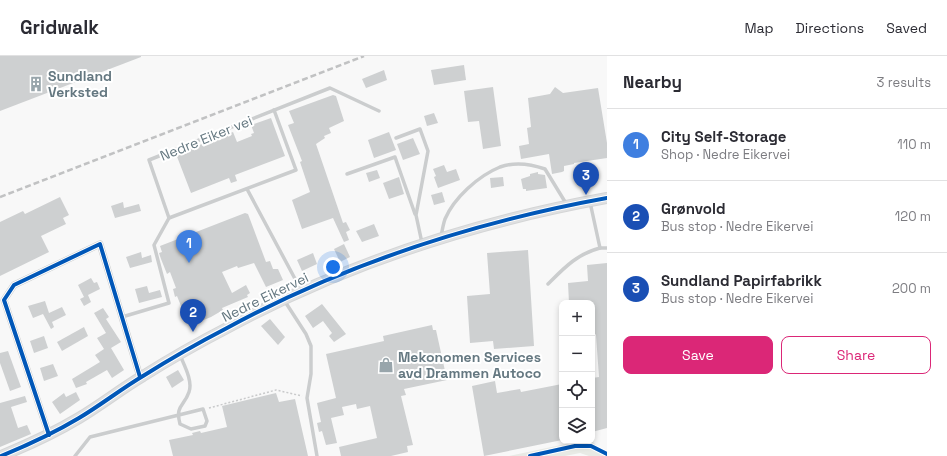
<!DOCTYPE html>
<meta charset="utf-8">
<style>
:root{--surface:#fff;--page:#f2f2f3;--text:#2b2b33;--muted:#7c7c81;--line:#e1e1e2;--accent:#db2777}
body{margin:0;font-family:"Space Grotesk",sans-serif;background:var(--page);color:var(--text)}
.controls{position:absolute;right:12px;bottom:12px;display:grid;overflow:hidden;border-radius:8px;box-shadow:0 2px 6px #0003}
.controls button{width:36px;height:36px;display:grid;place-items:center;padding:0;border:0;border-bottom:1px solid var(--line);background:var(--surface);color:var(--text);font:20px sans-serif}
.you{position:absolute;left:333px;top:211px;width:14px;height:14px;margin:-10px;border:3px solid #fff;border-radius:50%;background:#1a73e8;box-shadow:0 0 0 6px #1a73e833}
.badge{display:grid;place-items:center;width:26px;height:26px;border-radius:50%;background:var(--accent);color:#fff;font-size:13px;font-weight:700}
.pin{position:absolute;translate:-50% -33px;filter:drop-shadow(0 1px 2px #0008)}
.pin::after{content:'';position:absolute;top:21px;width:14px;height:12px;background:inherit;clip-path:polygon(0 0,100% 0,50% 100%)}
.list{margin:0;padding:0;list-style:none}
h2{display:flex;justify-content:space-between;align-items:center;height:52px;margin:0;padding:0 16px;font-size:17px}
h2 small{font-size:13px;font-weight:400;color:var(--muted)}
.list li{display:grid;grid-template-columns:26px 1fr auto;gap:12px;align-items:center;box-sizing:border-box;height:72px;padding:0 16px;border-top:1px solid var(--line)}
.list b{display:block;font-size:15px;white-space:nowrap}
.list p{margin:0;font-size:13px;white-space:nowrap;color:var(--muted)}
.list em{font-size:13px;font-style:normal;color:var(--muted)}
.actions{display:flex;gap:8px;padding:12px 16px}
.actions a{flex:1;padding:9px 0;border:1px solid var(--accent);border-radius:8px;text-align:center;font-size:14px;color:var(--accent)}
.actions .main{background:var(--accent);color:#fff}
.icon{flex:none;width:22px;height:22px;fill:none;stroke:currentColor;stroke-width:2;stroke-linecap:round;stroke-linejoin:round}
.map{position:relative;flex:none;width:607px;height:400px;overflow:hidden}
header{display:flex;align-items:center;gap:24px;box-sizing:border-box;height:56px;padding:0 20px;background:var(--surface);border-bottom:1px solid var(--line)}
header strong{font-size:19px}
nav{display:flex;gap:22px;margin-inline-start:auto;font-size:14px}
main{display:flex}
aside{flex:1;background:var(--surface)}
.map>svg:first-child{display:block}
.green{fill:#e8eae5}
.building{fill:#ced0d1}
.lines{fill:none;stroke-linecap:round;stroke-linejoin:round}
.secondary-casing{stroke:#d4d5d6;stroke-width:12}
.path{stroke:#c9cacb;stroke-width:1.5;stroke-dasharray:2 2;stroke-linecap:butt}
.lane{stroke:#cbcdce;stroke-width:3.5}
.street{stroke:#cbcdce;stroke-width:7}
.secondary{stroke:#dfe0e1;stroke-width:10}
.rail{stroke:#c1c2c3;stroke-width:2.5;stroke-dasharray:6 3;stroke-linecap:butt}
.cycleway-casing{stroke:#fff;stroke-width:6}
.cycleway{stroke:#0057b8;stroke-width:4}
.labels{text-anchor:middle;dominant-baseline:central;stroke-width:4;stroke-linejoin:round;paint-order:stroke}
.poi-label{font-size:14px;font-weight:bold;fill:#657881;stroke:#fff;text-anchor:start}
.street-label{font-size:14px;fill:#657881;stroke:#fff}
</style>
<header>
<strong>Gridwalk</strong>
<nav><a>Map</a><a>Directions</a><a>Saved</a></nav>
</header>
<main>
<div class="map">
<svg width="607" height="400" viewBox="0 0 607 400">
<rect width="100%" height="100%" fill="#f8f8f8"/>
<path class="green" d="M575 386H593L603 396 607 395V400H589L580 397 565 400H509Z"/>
<g class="building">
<path d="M0 0H141V1L0 55Z"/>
<path d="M464 9 466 24 434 29 431 14Z"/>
<path d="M384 14 387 24 366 32 362 23Z"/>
<path d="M493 31 501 90 483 93 479 65 468 66 464 35Z"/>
<path d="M555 31 563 37 598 32 607 87V102L574 107V108L564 110V115L562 116 552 118 549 98 521 103 519 90 529 88 527 72 531 71 528 42 550 38Z"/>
<path d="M333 39 336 40 344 65 329 72 331 77 324 80 325 82 316 88 343 167 346 166 350 174 346 176 349 184 344 186 333 162 302 173 292 144 310 136 300 106 302 105 288 69 294 67 289 55Z"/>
<path d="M434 57 438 67 427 70 424 60Z"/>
<path d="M271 62 285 100 235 119 237 125 231 127 229 122 191 137 176 98 233 76 237 86 252 80 251 78 254 77 251 69Z"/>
<path d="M389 76 396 94 374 102 368 84Z"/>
<path d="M413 82 420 98 403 104 397 88Z"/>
<path d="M444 109 447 116 456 113 460 124 438 132 434 121 436 120 433 113Z"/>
<path d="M377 114 380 122 369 126 366 117Z"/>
<path d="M538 116V118L545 119 547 132 526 135V133H523L521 123 530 120V118Z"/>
<path d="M399 121 404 138 389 143 383 127Z"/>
<path d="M503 121 504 130 491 132 490 122Z"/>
<path d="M442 136 445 146 434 149 431 139Z"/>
<path d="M60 141 69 159 63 162 66 168 41 180 49 196 0 220V166L23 155 25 158Z"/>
<path d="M123 146 124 152 139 148 141 155 115 162 111 150Z"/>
<path d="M245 157 248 158 266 206 270 205 273 213H278L283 224 266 231 254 207 238 212 237 210 222 216 232 237 246 229 250 237 247 239 248 241 222 252 223 254 211 261 189 270 177 240 175 241 173 233 176 232 170 216 167 218 161 203 159 197 162 196 160 190Z"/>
<path d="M374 168 379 180 362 186 356 175Z"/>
<path d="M344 188 350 201 340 206 334 193Z"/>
<path d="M528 194 534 290 494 293 493 285 470 287 467 240 490 238 487 197Z"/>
<path d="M141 196 142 202 151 199 152 206 130 212 126 201Z"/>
<path d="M313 197 317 208 302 215 297 204Z"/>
<path d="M607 207V372L592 376V322L599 321 596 279 592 274V247H569L568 227 588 225 587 209Z"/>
<path d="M91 222 94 227 97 226 100 233 88 239 91 246 84 250 80 243 84 241 78 229Z"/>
<path d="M147 230 149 237 160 234 162 241 139 247 135 233Z"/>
<path d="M45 245 49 257 62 251 66 259 52 266 54 271 51 273 43 258 33 262 28 250Z"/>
<path d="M322 248 346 278 334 286 329 280 332 277 323 265 313 272 305 260Z"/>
<path d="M103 252 109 261 106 263 121 286 111 292 124 314 112 322 107 314 86 326 87 328 76 332 72 323 100 306 95 299 104 293 97 282 106 277 94 257Z"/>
<path d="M270 263 285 281 278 289 261 270Z"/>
<path d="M432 269 433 274H436L447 324 404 333 406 339 401 340 413 389 407 390 408 396 391 400H341L339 391 377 382 370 350 357 353 356 348 342 351 344 359 331 362 337 387 326 389 322 375 319 376 317 367 321 366 317 347 336 342 326 298 384 285 383 280Z"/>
<path d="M84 271 88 280 62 295 57 286Z"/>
<path d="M44 280 48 292 34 297 30 285Z"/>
<path d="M8 295 21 331 10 335 0 307V297Z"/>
<path d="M53 308 58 320 44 325 40 312Z"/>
<path d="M178 314 184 324 172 332 166 321Z"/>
<path d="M495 325 497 337 520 333 521 336 562 328V384L484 400 472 330Z"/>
<path d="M76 336 80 344 60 358 52 346 64 337 66 341Z"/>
<path d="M276 337 279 346 295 343 308 400H173L169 384 193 379 192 377 200 375 201 377 227 371 222 350Z"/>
<path d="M25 340 27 346 11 351 18 372 27 369 31 378 0 391V347Z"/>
</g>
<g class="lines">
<g class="secondary-casing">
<path id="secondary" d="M1 400C28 389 54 377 79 362 101 349 121 333 143 320 170 303 198 287 227 272 345 208 475 166 607 142"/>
</g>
<path class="path" d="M209 352 276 334 302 340"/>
<g class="lane">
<path d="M396 82 420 73 428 95 416 159 422 187"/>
<path d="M347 118 395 101 415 158"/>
<path d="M247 133 301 234"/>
<path d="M590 146 600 192H607"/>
<path d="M169 162 296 114 274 54"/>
<path d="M441 181C442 175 443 169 445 163 454 142 478 120 500 111 514 106 531 108 545 113L567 149"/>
<path d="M548 228C564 212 577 198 600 192"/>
<path d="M284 244 306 278 311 290V318L307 342 317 400"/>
<path d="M122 261 169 247 154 189 169 162 149 104 330 32 379 55"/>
<path d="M75 400 90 381 203 353 207 365 205 370 191 373 180 368C175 349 184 351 189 336 193 325 184 309 180 299"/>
</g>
<path class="street" d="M49 379 4 244 14 229 100 188 140 321"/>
<use href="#secondary" class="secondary"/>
<path class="rail" d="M0 141 364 0"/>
<g class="cycleway-casing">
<g id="cycleway">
<path d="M49 379 4 244 14 229 100 188 140 321"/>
<path d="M1 400C28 389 54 377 79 362 101 349 121 333 143 320 170 303 198 287 227 272 345 208 475 166 607 142"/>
<path d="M530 400 575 390H591L607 398"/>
</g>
</g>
<use href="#cycleway" class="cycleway"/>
</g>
<defs>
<g id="building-bare" transform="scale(1.2)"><path d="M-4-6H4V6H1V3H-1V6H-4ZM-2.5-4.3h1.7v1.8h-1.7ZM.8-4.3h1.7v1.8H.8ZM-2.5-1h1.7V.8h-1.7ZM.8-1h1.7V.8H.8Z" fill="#98a5ab" stroke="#fff" stroke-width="2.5" paint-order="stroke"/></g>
<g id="shop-bare" transform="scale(1.2)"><path d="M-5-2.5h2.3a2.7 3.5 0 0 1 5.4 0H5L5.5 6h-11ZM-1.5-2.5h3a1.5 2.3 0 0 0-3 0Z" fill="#98a5ab" stroke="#fff" stroke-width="2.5" paint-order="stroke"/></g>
</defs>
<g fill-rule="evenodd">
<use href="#building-bare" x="36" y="28"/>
<use href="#shop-bare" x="386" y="309"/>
</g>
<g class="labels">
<g class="poi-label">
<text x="48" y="20">Sundland<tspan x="48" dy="16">Verksted</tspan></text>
<text x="398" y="301">Mekonomen Services<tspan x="398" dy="16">avd Drammen Autoco</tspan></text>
</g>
<g class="street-label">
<text transform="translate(206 82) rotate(-22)">Nedre Eiker vei</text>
<text transform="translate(265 241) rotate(-26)">Nedre Eikervei</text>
</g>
</g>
</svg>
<div class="controls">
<button>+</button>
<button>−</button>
<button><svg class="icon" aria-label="locate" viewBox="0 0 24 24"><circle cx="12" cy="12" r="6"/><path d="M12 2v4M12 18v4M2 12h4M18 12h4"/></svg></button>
<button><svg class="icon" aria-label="layers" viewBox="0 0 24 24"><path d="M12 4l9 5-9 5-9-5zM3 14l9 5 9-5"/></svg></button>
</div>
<div class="you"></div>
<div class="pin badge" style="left:189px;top:207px;background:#3f7fe0">1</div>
<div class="pin badge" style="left:193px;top:276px;background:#1a4fb4">2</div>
<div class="pin badge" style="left:586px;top:139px;background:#1a4fb4">3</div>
</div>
<aside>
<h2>Nearby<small>3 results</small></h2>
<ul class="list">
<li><span class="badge" style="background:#3f7fe0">1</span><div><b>City Self-Storage</b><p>Shop · Nedre Eikervei</p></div><em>110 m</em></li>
<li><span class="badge" style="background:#1a4fb4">2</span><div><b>Grønvold</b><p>Bus stop · Nedre Eikervei</p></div><em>120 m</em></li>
<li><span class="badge" style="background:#1a4fb4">3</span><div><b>Sundland Papirfabrikk</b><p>Bus stop · Nedre Eikervei</p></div><em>200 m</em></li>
</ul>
<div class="actions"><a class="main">Save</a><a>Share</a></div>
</aside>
</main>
